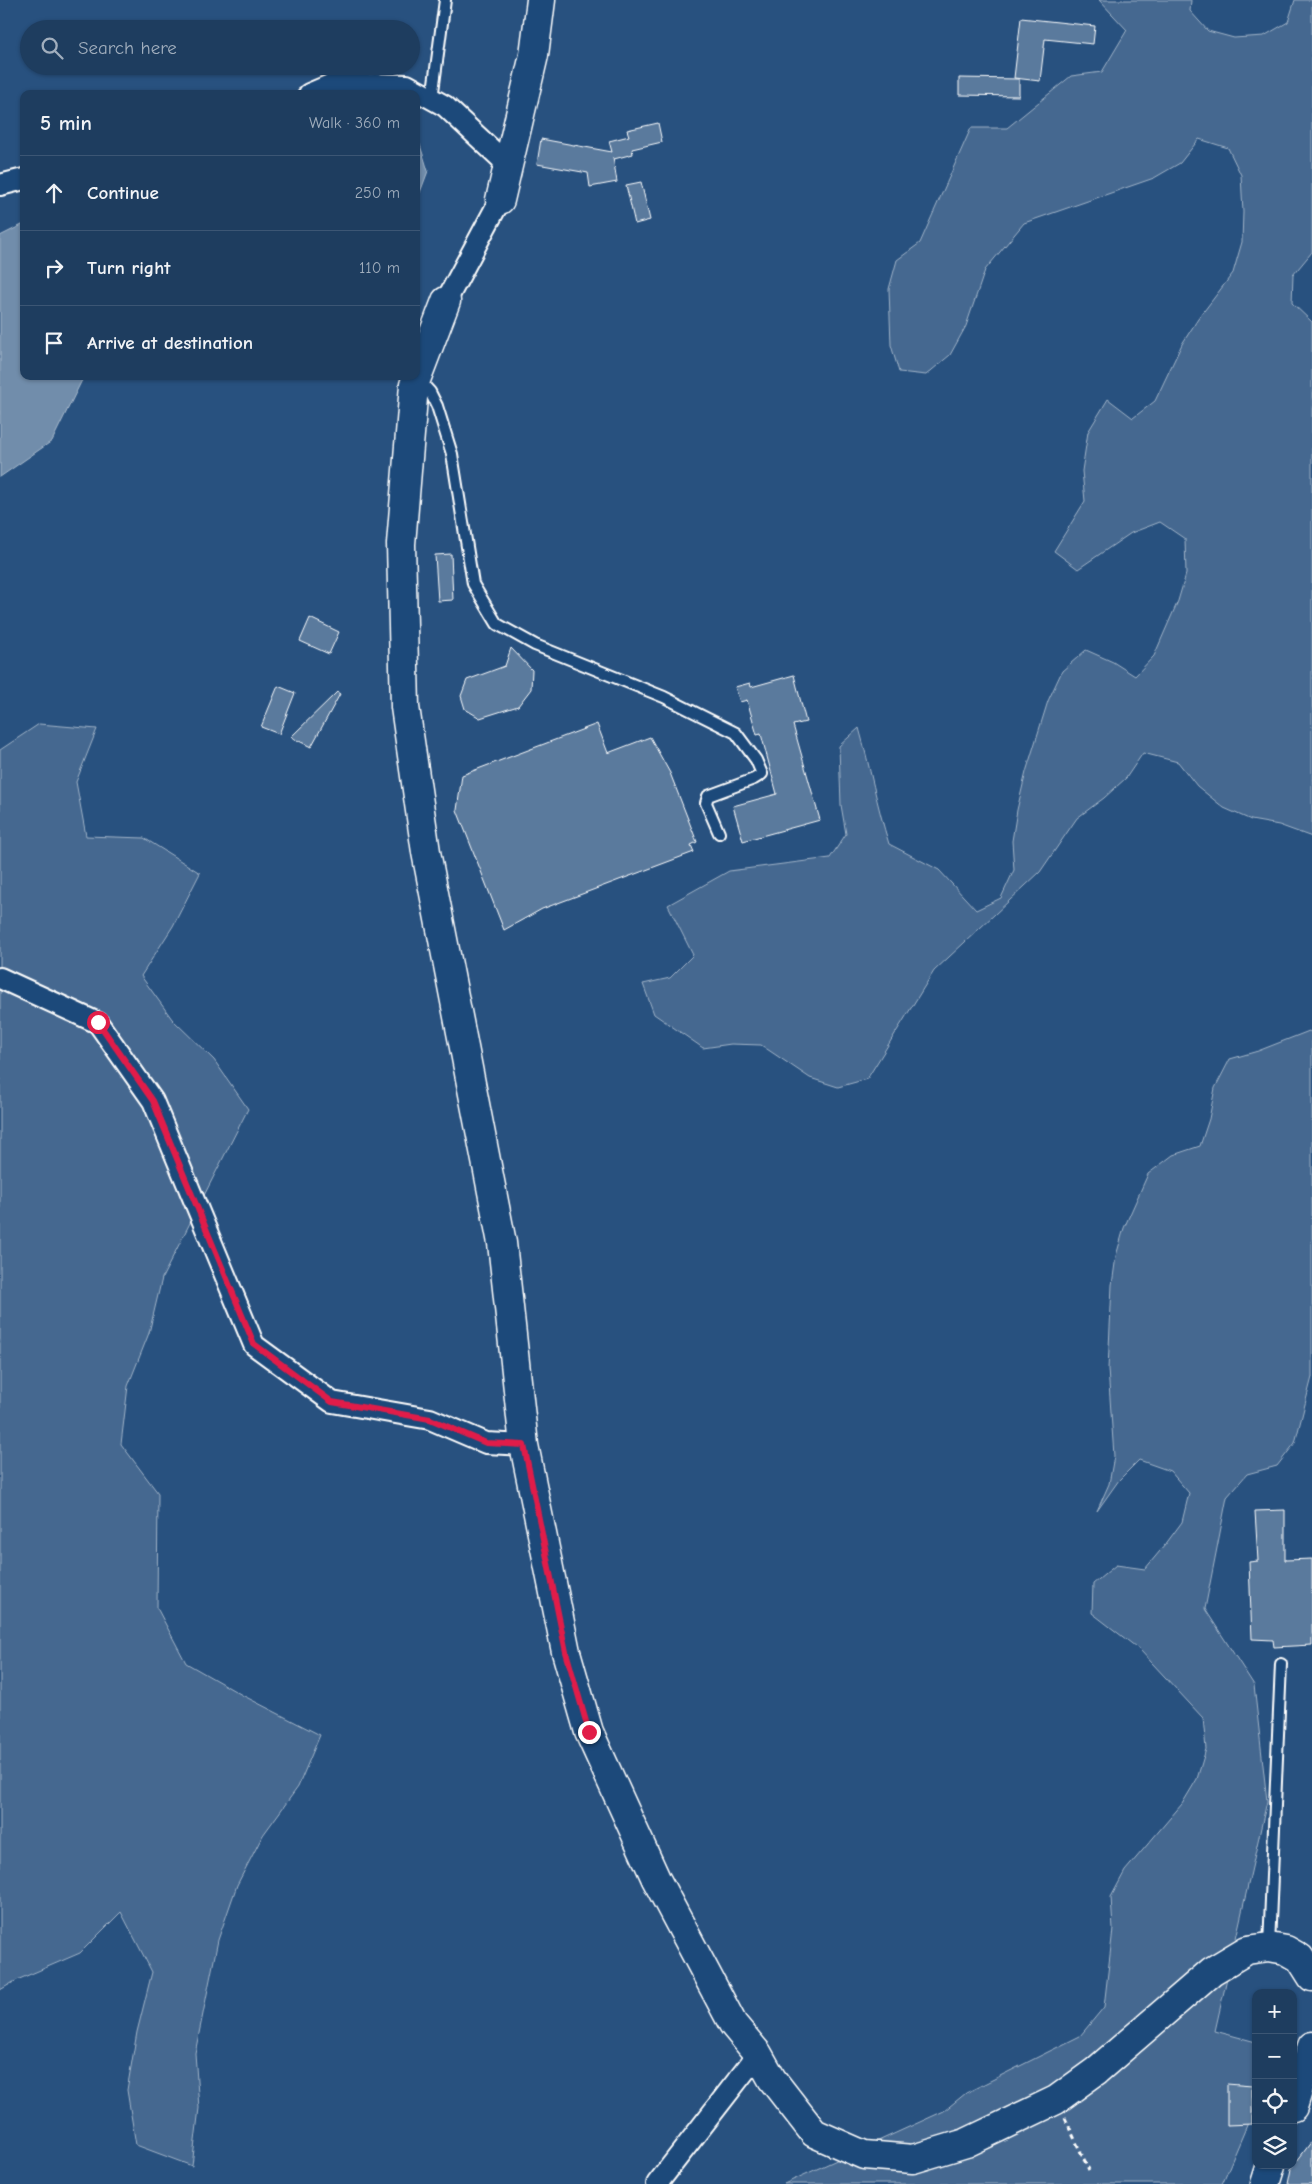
<!DOCTYPE html>
<meta charset="utf-8">
<style>
:root{--surface:#1e3d5f;--page:#264465;--text:#f1f3f6;--muted:#a1aebd;--line:#3c5674}
body{margin:0;font-family:"Comic Neue",sans-serif;background:var(--page);color:var(--text)}
.controls{position:absolute;right:15px;bottom:15px;display:grid;overflow:hidden;border-radius:10px;box-shadow:0 1px 4px #0004}
.controls button{width:45px;height:45px;display:grid;place-items:center;padding:0;border:0;border-bottom:1px solid var(--line);background:var(--surface);color:var(--text);font:25px sans-serif}
.stop{position:absolute;width:15px;height:15px;margin:-11px;border:4px solid #e11d48;border-radius:50%;background:#fff}
.stop.end{background:#e11d48;border-color:#fff;box-shadow:0 1px 5px #0008}
.list{margin:0;padding:0;list-style:none}
h2{display:flex;justify-content:space-between;align-items:center;height:65px;margin:0;padding:0 20px;font-size:21px}
h2 small{font-size:16px;font-weight:400;color:var(--muted)}
.list li{display:grid;grid-template-columns:32px 1fr auto;gap:15px;align-items:center;box-sizing:border-box;height:75px;padding:0 20px;border-top:1px solid var(--line)}
.list b{display:block;font-size:19px;white-space:nowrap}
.list em{font-size:16px;font-style:normal;color:var(--muted)}
.icon{flex:none;width:28px;height:28px;fill:none;stroke:currentColor;stroke-width:2;stroke-linecap:round;stroke-linejoin:round}
.map{position:relative;flex:none;width:1312px;height:2184px;overflow:hidden}
.search{position:absolute;background:var(--surface);box-shadow:0 1px 4px #0004;left:20px;top:20px;width:400px;height:55px;display:flex;align-items:center;gap:12px;box-sizing:border-box;padding:0 18px;border-radius:28px;color:var(--muted);font-size:19px}
.panel{position:absolute;background:var(--surface);box-shadow:0 1px 4px #0004;left:20px;top:90px;width:400px;height:290px;border-radius:10px}
.map>svg:first-child{display:block}
.green{fill:#446890;stroke:#a2b4c8}
.water{fill:#718dab;stroke:#aabbcd}
.building{fill:#5a7a9d;stroke:#fff}
.lines{fill:none;stroke-linecap:round;stroke-linejoin:round}
.lane-casing{stroke:#fff;stroke-width:14}
.street-casing{stroke:#fff;stroke-width:24}
.secondary-casing{stroke:#fff;stroke-width:31}
.path{stroke:#fff;stroke-width:3;stroke-dasharray:5 4;stroke-linecap:butt}
.lane{stroke:#1f4a7a;stroke-width:10}
.street{stroke:#1f4a7a;stroke-width:20}
.secondary{stroke:#1f4a7a;stroke-width:28}
.route{stroke:#e11d48;stroke-width:6}
</style>
<div class="map">
<svg width="1312" height="2184" viewBox="0 0 1312 2184">
<rect width="100%" height="100%" fill="#28517f"/>
<filter id="ink" filterUnits="userSpaceOnUse"><feTurbulence type="fractalNoise" baseFrequency=".02" numOctaves="2"/><feDisplacementMap in="SourceGraphic" scale="10" xChannelSelector="R" yChannelSelector="G"/><feConvolveMatrix kernelMatrix="1 2 1 2 8 2 1 2 1" color-interpolation-filters="sRGB"/></filter>
<g filter="url(#ink)">
<g class="green">
<path d="M1099 0H1191L1190 11 1208 31 1234 38 1264 36 1288 22 1295 0H1312V252L1293 275 1292 303 1312 322V837L1279 825 1251 820 1224 808 1197 786 1178 762 1143 753 1126 778 1104 798 1077 818 1040 872 934 971 867 1079 838 1087 810 1078 761 1045 731 1044 703 1048 654 1014 643 984 670 978 693 955 668 905 729 871 830 858 846 834 841 805 839 746 859 728C870 767 877 806 889 844L939 870 976 910 1001 898 1014 870 1012 841 1017 810 1026 772 1048 701 1062 671 1086 650 1113 662 1135 676 1154 656 1178 601 1186 574 1185 539 1160 522 1131 533 1078 569 1054 551 1085 501 1082 471 1088 432 1108 399 1133 418 1155 401 1182 344 1198 319 1233 273 1242 242 1243 212 1241 175 1228 148 1199 139 1180 163 1154 178 1024 223 985 270 966 326 950 355 926 375 899 372 891 345 889 289 897 260 920 243 971 128H1007L1071 76 1102 72 1127 30Z"/>
<path d="M39 724 97 729 76 782 86 836 144 838 200 873 173 926 141 976 172 1019 214 1060 248 1109 162 1278 149 1333 128 1386 121 1444 158 1493 157 1608 186 1663 242 1695 320 1735 298 1787 263 1835 237 1885 218 1940 195 2053 199 2108 192 2166 136 2145 127 2090 137 2032 152 1972 121 1912 80 1953 17 1980 0 1990V750Z"/>
<path d="M1309 1031 1312 1033V1377L1295 1443 1277 1466 1247 1474 1227 1497 1205 1609 1254 1685 1267 1801 1215 2031 1256 2042V2104L1222 2184H784L944 2111 966 2093 1080 2036 1104 2007 1113 1929 1111 1897 1125 1871 1182 1804 1197 1779 1206 1749 1203 1718 1140 1650 1092 1613 1093 1584 1116 1565 1145 1569 1165 1545 1182 1522 1189 1493 1170 1471 1139 1460 1119 1480 1097 1511 1109 1484 1114 1456 1108 1369 1112 1285 1116 1256 1124 1228 1148 1174 1173 1155 1200 1146 1209 1119 1215 1088 1230 1059 1258 1051Z"/>
</g>
<g class="water">
<path d="M416 132 428 171 416 203Z"/>
<path d="M24 224V376H84L52 441 0 477V236Z"/>
</g>
<g class="building">
<path d="M1021 18 1095 26 1093 44 1045 39 1040 81 1014 78Z"/>
<path d="M959 78 1019 79V96L959 95Z"/>
<path d="M658 123 662 142 632 149 633 154 614 159 613 157 617 182 590 187 588 173 537 164 541 139 612 152 609 141 629 136 627 130Z"/>
<path d="M641 182 650 220 635 224 626 185Z"/>
<path d="M451 554 453 600 438 601 435 555Z"/>
<path d="M310 618 339 632 329 654 300 641Z"/>
<path d="M511 648 532 670 531 689 518 706 480 718 465 709 461 696 467 680 505 666Z"/>
<path d="M794 675 806 722 793 725 820 820 743 841 733 806 777 794 761 734 757 735 747 700 740 702 735 687 750 683 751 687Z"/>
<path d="M278 686 295 693 279 734 261 727Z"/>
<path d="M337 692 340 694 311 747 291 737Z"/>
<path d="M597 724 608 753 650 737 670 773 697 842 691 845 694 852 542 909 504 930 457 810 462 775Z"/>
<path d="M1285 1510V1560L1312 1559V1645L1274 1647 1273 1640 1252 1639 1249 1562 1258 1561 1255 1511Z"/>
<path d="M1227 2084 1252 2086V2124L1227 2125Z"/>
<path d="M1312 2141V2184H1288L1291 2169Z"/>
</g>
<g class="lines">
<g class="lane-casing">
<g id="lane">
<path d="M432 99 445 0"/>
<path d="M419 380 430 392 437 406 452 454 473 584 497 624 535 645 664 697 736 733 756 760 762 774 754 779 708 796 706 803 719 833"/>
<path d="M1269 1946 1281 1664"/>
</g>
</g>
<g class="street-casing">
<g id="street">
<path d="M309 94 330 85 375 84 407 85 445 106 508 165"/>
<path d="M0 185 24 179"/>
<path d="M446 301 500 200"/>
<path d="M0 978 98 1023 153 1101 254 1345 332 1402 430 1419 486 1443 524 1445"/>
<path d="M657 2184 758 2054"/>
</g>
</g>
<g class="secondary-casing">
<g id="secondary">
<path d="M500 200 534 55 541 0"/>
<path d="M446 301 414 385 401 544 405 707 426 852 502 1243 524 1445 566 1652 589 1732 656 1879 733 2024 758 2054 772 2079 814 2133 864 2155 913 2159 966 2143 1056 2100 1096 2071 1212 1971 1247 1950 1269 1947 1286 1950 1300 1958 1312 1977"/>
<path d="M1293 2107 1312 2046"/>
<path d="M1265 2184 1271 2165"/>
</g>
</g>
<path class="path" d="M1065 2118 1089 2170"/>
<use href="#lane" class="lane"/>
<use href="#street" class="street"/>
<use href="#secondary" class="secondary"/>
</g>
</g>
<g class="lines" filter="url(#ink)">
<path class="route" d="M98 1022 153 1101 254 1344 332 1402 430 1419 486 1443 524 1445 566 1652 589 1732"/>
</g>
</svg>
<div class="controls">
<button>+</button>
<button>−</button>
<button><svg class="icon" aria-label="locate" viewBox="0 0 24 24"><circle cx="12" cy="12" r="6"/><path d="M12 2v4M12 18v4M2 12h4M18 12h4"/></svg></button>
<button><svg class="icon" aria-label="layers" viewBox="0 0 24 24"><path d="M12 4l9 5-9 5-9-5zM3 14l9 5 9-5"/></svg></button>
</div>
<div class="stop" style="left:98px;top:1022px"></div>
<div class="stop end" style="left:589px;top:1732px"></div>
<div class="search"><svg class="icon" aria-label="search" viewBox="0 0 24 24"><circle cx="10" cy="10" r="6"/><path d="M15 15l6 6"/></svg>Search here</div>
<section class="panel">
<h2>5 min<small>Walk · 360 m</small></h2>
<ul class="list">
<li><svg class="icon" aria-label="ahead" viewBox="0 0 24 24"><path d="M12 20V5M6 11l6-6 6 6"/></svg><div><b>Continue</b></div><em>250 m</em></li>
<li><svg class="icon" aria-label="right" viewBox="0 0 24 24"><path d="M7 20v-9h11M14 6l5 5-5 5"/></svg><div><b>Turn right</b></div><em>110 m</em></li>
<li><svg class="icon" aria-label="arrive" viewBox="0 0 24 24"><path d="M6 21V4h12l-3 4 3 4H6"/></svg><div><b>Arrive at destination</b></div></li>
</ul>
</section>
</div>
